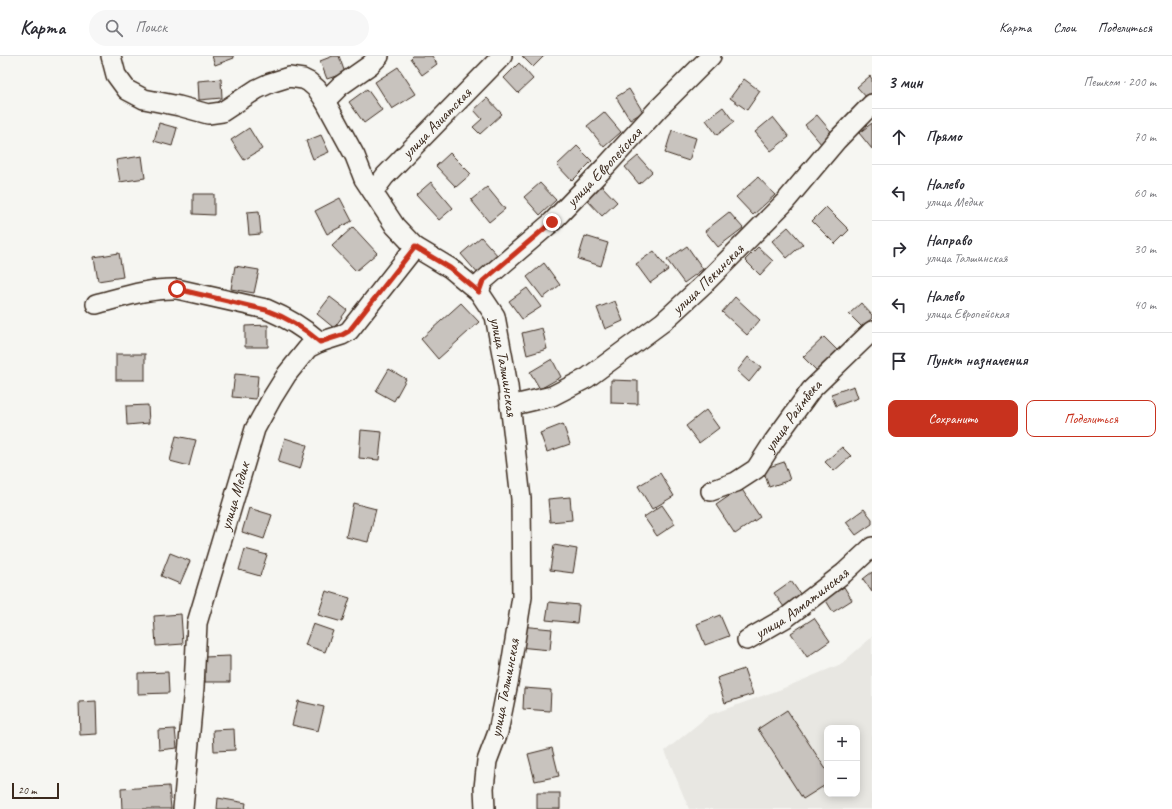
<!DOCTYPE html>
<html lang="ru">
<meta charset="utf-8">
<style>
:root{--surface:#fff;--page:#f7f7f7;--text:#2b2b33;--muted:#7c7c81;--line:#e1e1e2;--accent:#c8321e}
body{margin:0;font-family:Caveat,sans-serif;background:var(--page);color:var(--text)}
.controls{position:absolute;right:12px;bottom:12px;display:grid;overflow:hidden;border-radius:8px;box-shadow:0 2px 10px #0003}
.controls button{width:36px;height:36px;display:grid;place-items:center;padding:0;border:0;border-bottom:1px solid var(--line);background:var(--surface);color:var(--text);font:20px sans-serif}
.scale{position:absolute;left:12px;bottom:10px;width:47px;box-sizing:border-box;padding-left:4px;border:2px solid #3b2a1e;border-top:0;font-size:11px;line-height:14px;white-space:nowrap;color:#3b2a1e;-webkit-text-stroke:3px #f6f6f2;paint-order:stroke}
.stop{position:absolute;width:12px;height:12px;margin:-9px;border:3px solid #c8321e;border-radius:50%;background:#fff}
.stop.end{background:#c8321e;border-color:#fff;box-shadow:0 1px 4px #0008}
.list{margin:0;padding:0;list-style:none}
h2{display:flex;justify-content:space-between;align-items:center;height:52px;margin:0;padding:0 16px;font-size:17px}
h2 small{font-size:13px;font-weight:400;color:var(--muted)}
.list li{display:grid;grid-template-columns:26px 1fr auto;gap:12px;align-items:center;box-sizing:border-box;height:56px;padding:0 16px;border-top:1px solid var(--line)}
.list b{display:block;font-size:15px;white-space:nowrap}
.list p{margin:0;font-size:13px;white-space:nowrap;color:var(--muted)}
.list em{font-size:13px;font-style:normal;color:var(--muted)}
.actions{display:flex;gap:8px;padding:12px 16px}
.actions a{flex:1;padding:9px 0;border:1px solid var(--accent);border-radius:8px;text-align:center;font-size:14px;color:var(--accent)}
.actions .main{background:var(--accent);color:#fff}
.icon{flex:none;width:22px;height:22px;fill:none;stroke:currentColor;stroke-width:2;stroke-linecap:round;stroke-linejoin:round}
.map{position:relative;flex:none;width:872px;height:753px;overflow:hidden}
header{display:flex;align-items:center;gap:24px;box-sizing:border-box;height:56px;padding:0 20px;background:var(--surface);border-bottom:1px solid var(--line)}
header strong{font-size:19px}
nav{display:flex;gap:22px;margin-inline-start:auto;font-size:14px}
.search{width:280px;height:36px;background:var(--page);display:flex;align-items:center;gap:10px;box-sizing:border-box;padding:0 14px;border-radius:22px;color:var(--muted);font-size:15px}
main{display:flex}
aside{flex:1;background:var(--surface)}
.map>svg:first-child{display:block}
.built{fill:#e8e7e2;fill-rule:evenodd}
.building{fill:#c8c3be;stroke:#3b2a1e}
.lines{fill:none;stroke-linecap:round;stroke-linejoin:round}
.minor-casing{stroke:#3b2a1e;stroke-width:22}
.minor{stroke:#f6f6f2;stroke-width:19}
.route{stroke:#c8321e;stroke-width:5}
.labels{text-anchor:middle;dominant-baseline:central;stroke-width:3;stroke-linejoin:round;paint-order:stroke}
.street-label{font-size:16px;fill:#3b2a1e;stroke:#f6f6f2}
</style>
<header>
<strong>Карта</strong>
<div class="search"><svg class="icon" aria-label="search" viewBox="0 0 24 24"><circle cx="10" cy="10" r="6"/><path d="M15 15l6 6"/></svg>Поиск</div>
<nav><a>Карта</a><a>Слои</a><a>Поделиться</a></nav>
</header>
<main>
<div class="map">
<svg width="872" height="753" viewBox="0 0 872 753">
<rect width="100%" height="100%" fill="#f6f6f2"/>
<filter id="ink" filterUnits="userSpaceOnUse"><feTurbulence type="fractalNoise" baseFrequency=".025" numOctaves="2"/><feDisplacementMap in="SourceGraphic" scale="8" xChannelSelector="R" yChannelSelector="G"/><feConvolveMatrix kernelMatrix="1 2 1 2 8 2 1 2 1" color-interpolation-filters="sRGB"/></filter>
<g filter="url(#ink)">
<path class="built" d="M872 581V753H689L665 695 709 659 779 634 841 608ZM827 672H857V738H827Z"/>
<g class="building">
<path d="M212 0H233L234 2 215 9Z"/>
<path d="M333 0H339L345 17 327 23 320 5Z"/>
<path d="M412 0H432L437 8 422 19 410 2Z"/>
<path d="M522 0H544L533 11Z"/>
<path d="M519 7 533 23 518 37 504 22Z"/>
<path d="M398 11 416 38 392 53 375 26Z"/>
<path d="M870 20 872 23V40L868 43 857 31Z"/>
<path d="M221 23 222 42 199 44 198 25Z"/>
<path d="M744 23 760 35 747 54 730 42Z"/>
<path d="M367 33 382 54 364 67 349 46Z"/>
<path d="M629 33 643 56 630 64 616 41Z"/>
<path d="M487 42 502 58 480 78 473 71 482 63 474 54Z"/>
<path d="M723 51 734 66 717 79 706 64Z"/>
<path d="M604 56 621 76 604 91 587 70Z"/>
<path d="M817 59 834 79 822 89 805 69Z"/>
<path d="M773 61 789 81 771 95 755 76Z"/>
<path d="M159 67 177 72 172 90 154 85Z"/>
<path d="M872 67V93L859 77Z"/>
<path d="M249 72 262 93 244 104 231 84Z"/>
<path d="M672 74 696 82 689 105 665 97Z"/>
<path d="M321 79 329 96 313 103 306 85Z"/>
<path d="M577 90 592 105 572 125 557 109Z"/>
<path d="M450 97 471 118 456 131 436 110Z"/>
<path d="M142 100 145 122 120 126 116 104Z"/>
<path d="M638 100 652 116 639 128 625 111Z"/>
<path d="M758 121 775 139 753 159 736 141Z"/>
<path d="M431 126 453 152 439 164 416 139Z"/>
<path d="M540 127 556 144 540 159 524 141Z"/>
<path d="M601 129 617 146 602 160 586 143Z"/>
<path d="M487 131 505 153 489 166 471 144Z"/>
<path d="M193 138H214V159L193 158Z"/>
<path d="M340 142 352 165 327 178 315 155Z"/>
<path d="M826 151 849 174 835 188 812 165Z"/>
<path d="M259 155 261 178 249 179 247 156Z"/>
<path d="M729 156 743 172 718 191 705 175Z"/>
<path d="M353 171 377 197 356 215 332 190Z"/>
<path d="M788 171 803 188 787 202 772 185Z"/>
<path d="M585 180 608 187 601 210 578 203Z"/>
<path d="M481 181 499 201 479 219 461 198Z"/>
<path d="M687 190 703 213 684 227 667 204Z"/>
<path d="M758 191 773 205 760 219 745 204Z"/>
<path d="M654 195 668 214 650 227 636 208Z"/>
<path d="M119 197 123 221 98 225 94 201Z"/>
<path d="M544 207 560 229 543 242 527 221Z"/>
<path d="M235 210 259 214 254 237 231 233Z"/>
<path d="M527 232 541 251 522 263 509 245Z"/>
<path d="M330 241 347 254 334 272 317 258Z"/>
<path d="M735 241 760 264 747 279 722 256Z"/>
<path d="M615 245 623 265 605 273 597 252Z"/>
<path d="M461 247 479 266 438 303 421 283Z"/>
<path d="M861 247 872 259V262L862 271 849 258Z"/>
<path d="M268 269V291H245V270Z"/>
<path d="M542 272 547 293 527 299 522 277Z"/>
<path d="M824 281 840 297 819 317 803 301Z"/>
<rect x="116" y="298" width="29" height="26"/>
<path d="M748 301 761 311 749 326 737 315Z"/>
<path d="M552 303 561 321 540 333 530 316Z"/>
<path d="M389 313 406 323 394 345 376 335Z"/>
<path d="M235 318 258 320 256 343 232 341Z"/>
<path d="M611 324 638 325V348L611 347Z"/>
<path d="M854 330 858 342 836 350 831 338Z"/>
<path d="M148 349 149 367 127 369 126 350Z"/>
<path d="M706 354 719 372 699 387 686 370Z"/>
<path d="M563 368 570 388 547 396 540 377Z"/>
<path d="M361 374 382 376 379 404 359 402Z"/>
<path d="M176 380 196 384 189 410 170 405Z"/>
<path d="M285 382 307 389 300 413 278 406Z"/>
<path d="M842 391 851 400 834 415 825 406Z"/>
<path d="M784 406 790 424 769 431 763 413Z"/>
<path d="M660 417 674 440 652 453 638 430Z"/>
<path d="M741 432 760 461 735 478 716 449Z"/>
<path d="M570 441 572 464 550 466 548 443Z"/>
<path d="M353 447 376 453 368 486 346 481Z"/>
<path d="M662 449 675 468 657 480 644 461Z"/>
<path d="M249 452 272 459 264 483 242 476Z"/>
<path d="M864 453 872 463V468L856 479 846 466Z"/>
<path d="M554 489 577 493 573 517 550 514Z"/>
<path d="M245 493 267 499 260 520 239 514Z"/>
<path d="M170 497 190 505 180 528 161 520Z"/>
<path d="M872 516V536L863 523Z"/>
<path d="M791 525 801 539 784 551 774 537Z"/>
<path d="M844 531 852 544 833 556 825 543Z"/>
<path d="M326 535 350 542 342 566 318 559Z"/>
<path d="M549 546 579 549 577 567 546 564Z"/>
<path d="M181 558 183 588 156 590 154 560Z"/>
<path d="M720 559 729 580 705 589 697 568Z"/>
<path d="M814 562 830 585 807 601 791 577Z"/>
<path d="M313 568 333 575 325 596 305 589Z"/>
<path d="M520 570 552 573 550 594 518 591Z"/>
<path d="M230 600V626H205L204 601Z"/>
<path d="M744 613 753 638 725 647 717 622Z"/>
<path d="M168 616 169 637 138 638V617Z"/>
<path d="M524 632 551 634 550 655 523 653Z"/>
<path d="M96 645 97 678 80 679 79 646Z"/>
<path d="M298 645 324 651 318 675 292 669Z"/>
<path d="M787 654 827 715V728L803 743 758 673Z"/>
<path d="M175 673 177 692 159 694 158 674Z"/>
<path d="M234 673 235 694 214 695 213 674Z"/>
<path d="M552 692 559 720 535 725 528 698Z"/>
<path d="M169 730 171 753H122L121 733Z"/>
<rect x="537" y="737" width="23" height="16"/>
<path d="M218 742 246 747 245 753H217Z"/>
</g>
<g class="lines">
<g class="minor-casing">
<g id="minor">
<path id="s1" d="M111 0 116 19 127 34 144 43 179 50 208 58 222 56 257 33 270 27 289 21 303 23 309 26 317 33 325 45 355 100 364 123 395 170 415 191 450 212 479 236 495 260 508 330 521 443 522 541 509 622 498 676 487 705 484 732 485 753"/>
<path d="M325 45 340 30 370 9 379 0"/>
<path id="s2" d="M373 136 385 120 502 0"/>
<path id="s3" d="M479 236 483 225 552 166 606 110 658 53 711 0"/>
<path d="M96 248C123 241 149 232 177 233L266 253C285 261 304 272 320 286"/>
<path id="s4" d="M510 350 552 340 587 322 663 266 704 228 784 147 837 84 872 48"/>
<path id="s5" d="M711 435 736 426 756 413 774 385 811 334 872 275"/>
<path id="s6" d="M747 584 787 561 844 517 872 491"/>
<path id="s7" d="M183 753 194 631 197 567 255 373 272 342 287 318 308 292 320 286 342 279 349 275 415 191"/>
</g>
</g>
<use href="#minor" class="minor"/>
</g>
</g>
<g class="lines" filter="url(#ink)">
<path class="route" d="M177 233 266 254C286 261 304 272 320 286L342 279 349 275 415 191 450 212 479 236 483 225 552 166"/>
</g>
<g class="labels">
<g class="street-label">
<text stroke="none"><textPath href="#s2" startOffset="94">улица Азиатская</textPath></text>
<text stroke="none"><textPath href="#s3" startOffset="178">улица Европейская</textPath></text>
<text stroke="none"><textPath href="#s4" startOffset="239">улица Пекинская</textPath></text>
<text stroke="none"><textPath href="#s1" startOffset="591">улица Талшинская</textPath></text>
<text stroke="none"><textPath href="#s5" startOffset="115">улица Раймбека</textPath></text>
<text stroke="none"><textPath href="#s7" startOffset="319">улица Медик</textPath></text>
<text stroke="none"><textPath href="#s6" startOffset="66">улица Алматинская</textPath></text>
<text transform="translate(505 632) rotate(-79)">улица Талшинская</text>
</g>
</g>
</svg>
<div class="controls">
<button>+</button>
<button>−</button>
</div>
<div class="scale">20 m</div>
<div class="stop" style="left:177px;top:233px"></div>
<div class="stop end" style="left:552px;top:166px"></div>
</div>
<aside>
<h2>3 мин<small>Пешком · 200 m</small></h2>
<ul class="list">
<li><svg class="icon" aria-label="ahead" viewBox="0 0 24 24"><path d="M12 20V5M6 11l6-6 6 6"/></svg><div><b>Прямо</b></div><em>70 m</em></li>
<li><svg class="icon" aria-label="left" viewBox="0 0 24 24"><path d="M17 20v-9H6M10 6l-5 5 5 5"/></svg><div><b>Налево</b><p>улица Медик</p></div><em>60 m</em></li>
<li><svg class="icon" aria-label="right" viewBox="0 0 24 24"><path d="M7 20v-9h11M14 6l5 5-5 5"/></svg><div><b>Направо</b><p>улица Талшинская</p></div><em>30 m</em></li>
<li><svg class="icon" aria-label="left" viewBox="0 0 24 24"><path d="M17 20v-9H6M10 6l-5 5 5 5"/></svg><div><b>Налево</b><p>улица Европейская</p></div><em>40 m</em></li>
<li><svg class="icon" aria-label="arrive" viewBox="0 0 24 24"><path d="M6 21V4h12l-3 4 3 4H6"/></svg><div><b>Пункт назначения</b></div></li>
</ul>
<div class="actions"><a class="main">Сохранить</a><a>Поделиться</a></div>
</aside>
</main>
